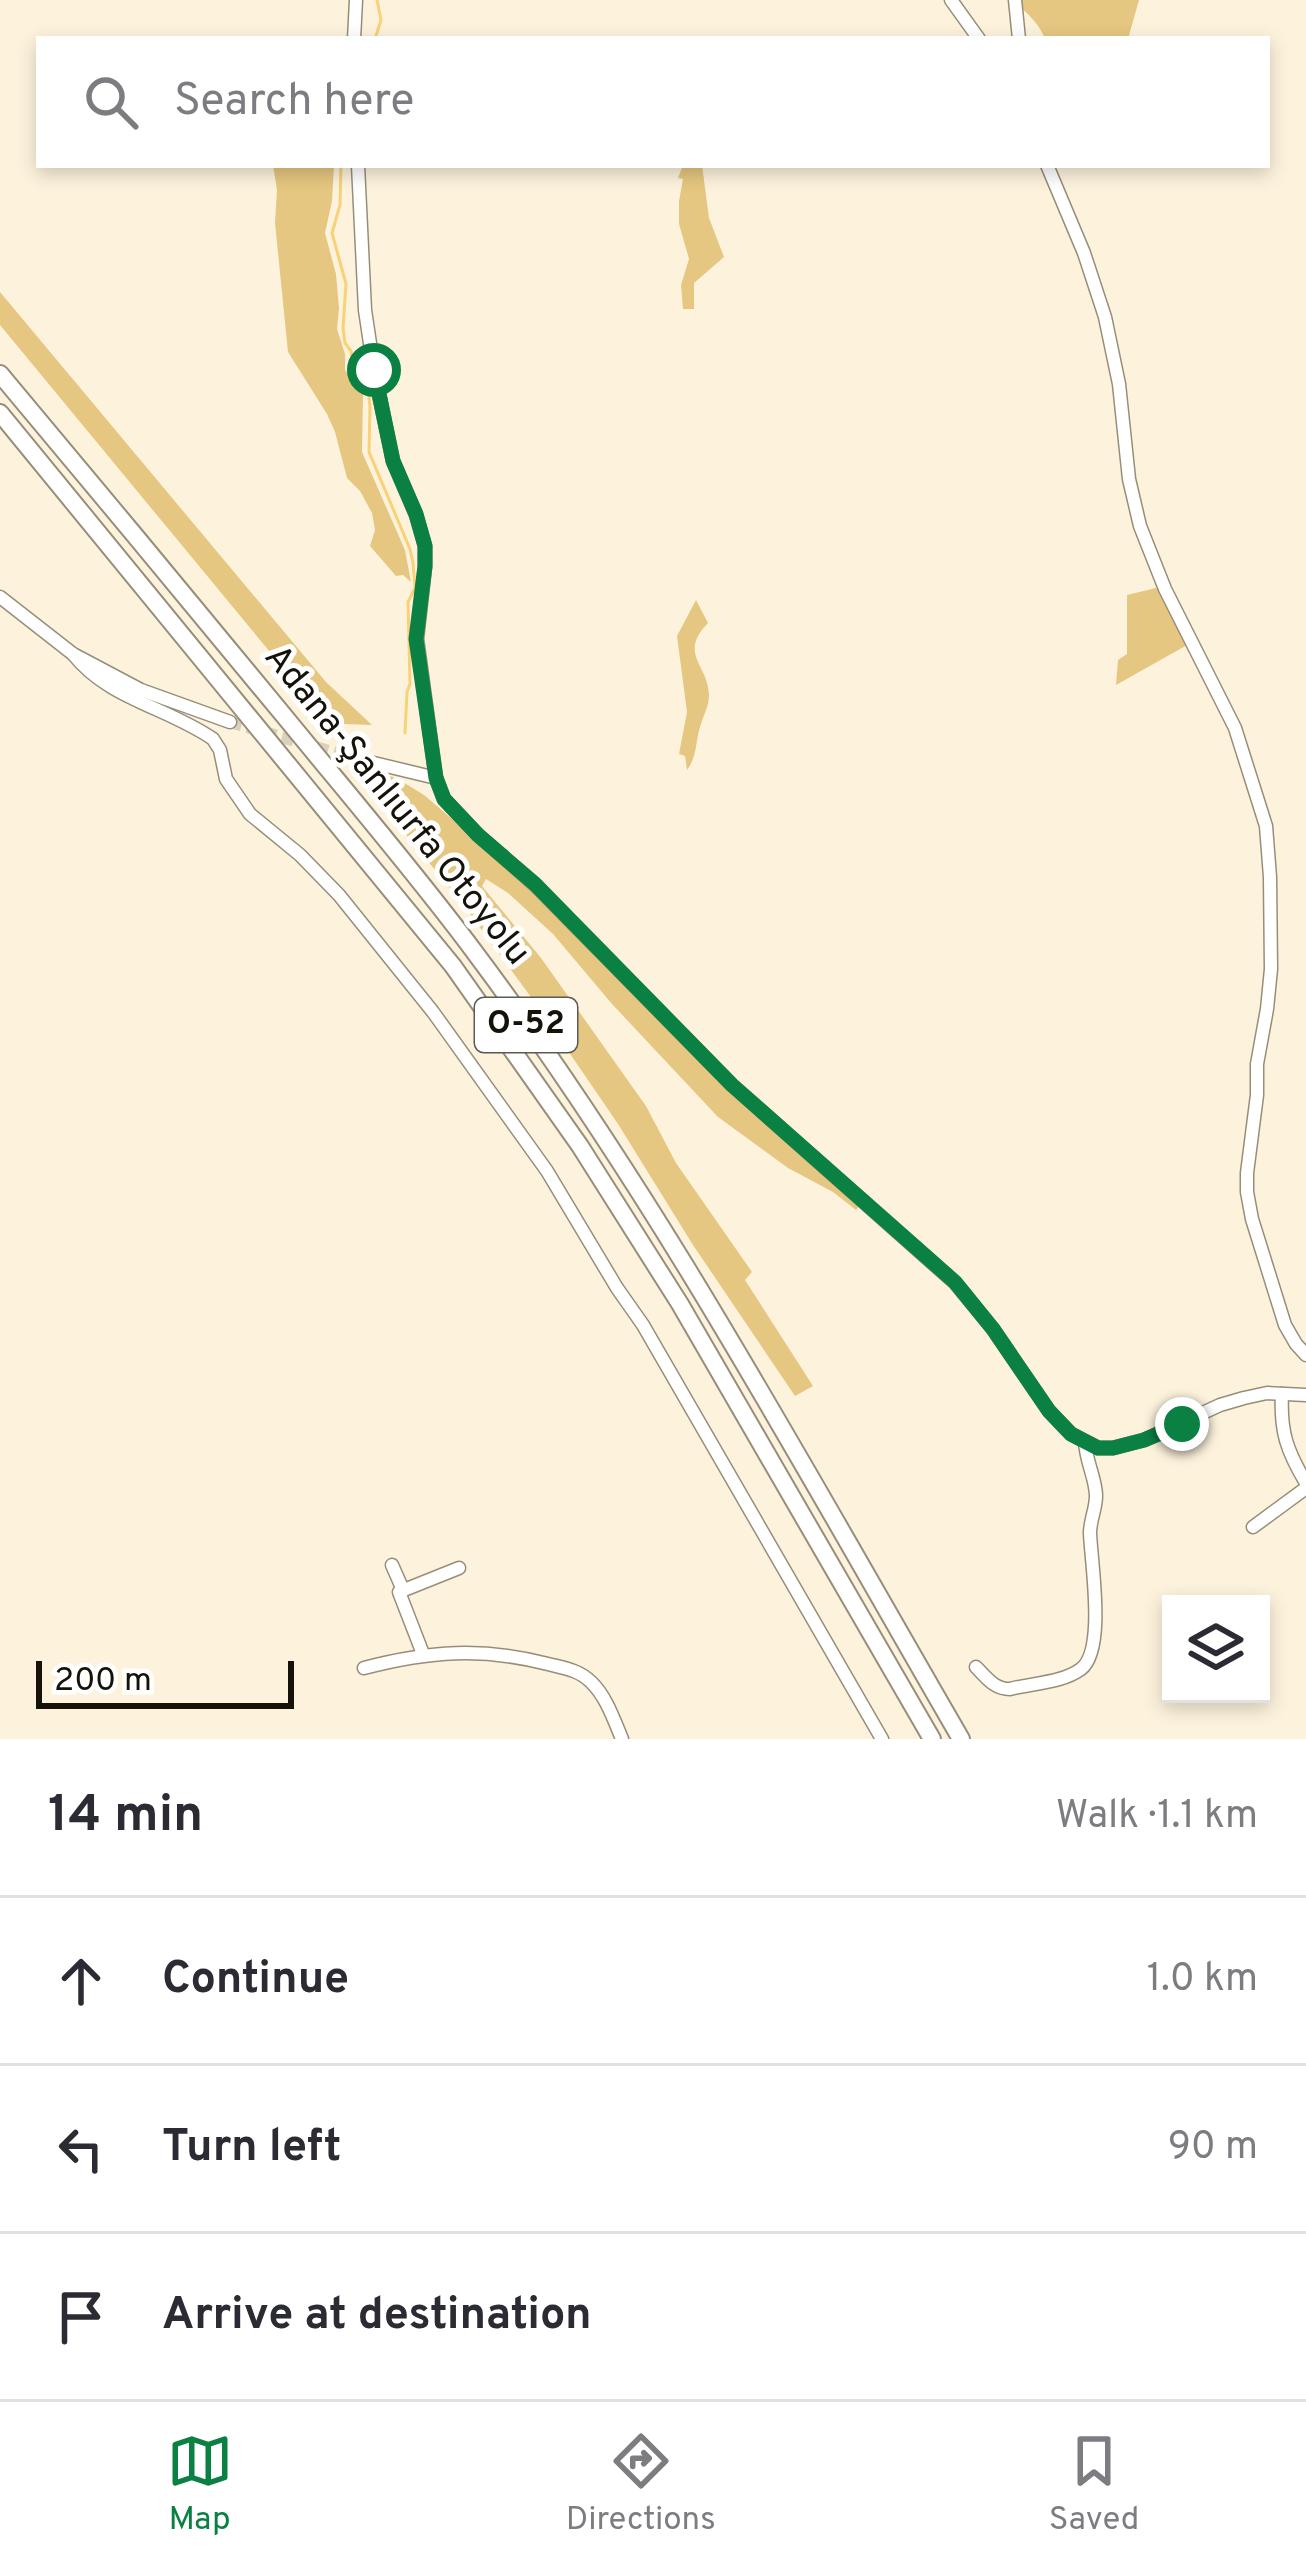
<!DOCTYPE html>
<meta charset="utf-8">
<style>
:root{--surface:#fff;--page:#f7f7f7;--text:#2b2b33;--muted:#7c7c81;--line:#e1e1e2;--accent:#0b8043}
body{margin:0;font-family:Overpass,sans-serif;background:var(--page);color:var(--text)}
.controls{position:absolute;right:36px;bottom:36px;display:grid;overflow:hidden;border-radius:0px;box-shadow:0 6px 18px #0003}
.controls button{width:108px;height:108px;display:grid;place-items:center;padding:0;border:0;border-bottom:3px solid var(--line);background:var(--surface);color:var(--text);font:60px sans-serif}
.scale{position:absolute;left:36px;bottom:30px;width:258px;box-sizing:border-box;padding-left:12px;border:6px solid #15120a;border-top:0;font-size:33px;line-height:42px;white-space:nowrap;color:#15120a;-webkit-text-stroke:9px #fff;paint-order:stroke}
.stop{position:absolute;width:36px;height:36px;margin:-27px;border:9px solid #0b8043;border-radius:50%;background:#fff}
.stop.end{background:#0b8043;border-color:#fff;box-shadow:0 3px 12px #0008}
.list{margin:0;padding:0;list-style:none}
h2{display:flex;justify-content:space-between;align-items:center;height:156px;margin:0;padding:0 48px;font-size:51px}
h2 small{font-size:39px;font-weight:400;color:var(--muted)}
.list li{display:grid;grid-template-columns:78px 1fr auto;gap:36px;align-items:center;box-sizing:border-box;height:168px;padding:0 48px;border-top:3px solid var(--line)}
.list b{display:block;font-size:45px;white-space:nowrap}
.list em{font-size:39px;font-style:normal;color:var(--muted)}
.icon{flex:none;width:66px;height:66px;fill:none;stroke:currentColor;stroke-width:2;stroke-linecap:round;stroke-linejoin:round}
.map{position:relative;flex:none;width:1306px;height:1739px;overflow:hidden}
.search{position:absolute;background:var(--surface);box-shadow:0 6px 18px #0003;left:36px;right:36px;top:36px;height:132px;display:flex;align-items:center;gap:30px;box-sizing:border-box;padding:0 42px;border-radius:0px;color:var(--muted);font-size:45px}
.sheet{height:660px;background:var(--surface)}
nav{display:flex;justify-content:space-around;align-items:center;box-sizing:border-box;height:168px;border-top:3px solid var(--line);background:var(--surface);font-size:33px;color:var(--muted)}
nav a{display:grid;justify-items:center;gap:6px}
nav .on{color:var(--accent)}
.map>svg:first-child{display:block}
.green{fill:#e6c781}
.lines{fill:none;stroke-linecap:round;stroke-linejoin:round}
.stream{stroke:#f9d177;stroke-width:3}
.minor-tunnel{stroke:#dad1bd;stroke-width:12;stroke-dasharray:12 6;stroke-linecap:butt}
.minor-casing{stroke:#978e7a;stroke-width:15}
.highway-casing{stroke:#978e7a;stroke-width:20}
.minor{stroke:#fff;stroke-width:12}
.highway{stroke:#fff;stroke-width:16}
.route{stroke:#0b8043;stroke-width:15}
.labels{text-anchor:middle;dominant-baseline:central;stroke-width:10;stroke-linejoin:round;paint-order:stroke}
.shield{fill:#fff;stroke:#5b5954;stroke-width:3}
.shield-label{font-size:33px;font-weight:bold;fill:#15120a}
.street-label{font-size:36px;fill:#15120a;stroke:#fff}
</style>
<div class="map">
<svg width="1306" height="1739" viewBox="0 0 1306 1739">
<rect width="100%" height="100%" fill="#fdf3dd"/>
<g class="green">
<path d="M1011 0H1139L1128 39H1045C1040 24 1024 9 1011 0Z"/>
<path d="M273 165H334L332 201 325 233 336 274 339 308 337 329 345 354V370L358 385 363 395 362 452 405 550 411 582 403 575 396 576 370 546 375 530 372 513 360 491 347 478 335 432 327 414 288 352 275 223 277 190Z"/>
<path d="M683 165H702L709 218 724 257 694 283V309H683L681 285 689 259 679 224V201L683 179 678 178Z"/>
<path d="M0 292 326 682 372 725 344 724 322 715 0 325Z"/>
<path d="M1160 587 1189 644 1116 685 1118 660 1127 654V595Z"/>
<path d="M696 600 708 623C678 654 708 664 709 695 709 706 704 714 701 724 695 741 698 755 687 770L685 756 679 754 687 712 677 636Z"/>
<path d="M368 768 398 779 424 795 527 883 859 1206 856 1210 833 1192 788 1168 718 1117 612 1004 553 934 508 893 486 879 482 886 541 958 646 1106 676 1163 752 1272 745 1280 813 1386 795 1396 693 1245 618 1124 536 1004 462 903 359 777Z"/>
</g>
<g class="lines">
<g class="stream">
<path d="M375 39 381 20 377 0"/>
<path d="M341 165 340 205 332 233 346 284 343 328 345 343 351 351 353 366 358 375 367 381 370 406 369 452 410 549 413 563 415 588 408 602 410 684 407 692 405 733"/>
</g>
<path class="minor-tunnel" d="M230 722 353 758"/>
<g class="minor-casing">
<g id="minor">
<path d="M951 0 979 39"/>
<path d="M1015 0 1019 39"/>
<path d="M354 39 356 0"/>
<path d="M358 165 365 310 374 370 393 461 416 515 425 546V567L417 639 436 778 444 799 478 835 535 885 732 1085 955 1283 993 1329 1049 1411 1071 1434 1098 1448H1113L1144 1440 1220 1405 1244 1398 1267 1393 1306 1395"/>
<path d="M1047 165 1084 253 1105 317 1119 384 1129 479 1140 526 1165 589 1235 728 1266 826 1270 877 1271 969 1267 1009 1257 1064V1095L1247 1173V1192L1252 1219 1285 1325 1296 1344 1306 1355"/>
<path d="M0 597 73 654 141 690 230 722"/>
<path d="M73 654C108 699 167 707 213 739L220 750 226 779 250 814 300 855 339 895 433 1012 547 1171 617 1288 643 1325 882 1739"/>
<path d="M353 758 436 778"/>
<path d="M1282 1394C1280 1432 1287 1451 1306 1483"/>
<path d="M1253 1527 1306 1488"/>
<path d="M392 1565 403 1590"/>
<path d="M423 1654 399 1592 459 1568"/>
<path d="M976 1667C987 1678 994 1689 1010 1689 1033 1683 1062 1683 1081 1669 1106 1650 1091 1562 1090 1533 1090 1520 1096 1509 1096 1496 1096 1479 1086 1462 1085 1442"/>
<path d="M364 1668C429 1651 482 1647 548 1664 564 1668 579 1670 591 1682 606 1696 614 1720 622 1739"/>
</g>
</g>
<g class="highway-casing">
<g id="highway">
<path d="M0 374C96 488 190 602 285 717 348 794 414 871 473 950 659 1198 806 1472 961 1739"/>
<path d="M0 413 453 966 580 1146 680 1304 932 1739"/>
</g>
</g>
<use href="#minor" class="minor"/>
<use href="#highway" class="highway"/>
</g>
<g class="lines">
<path class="route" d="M374 370 393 461 416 514 425 546V566L416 639 436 778 444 799 478 835 535 884 732 1085 955 1282 993 1329 1049 1411 1071 1434 1098 1448H1113L1144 1440 1182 1424"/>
</g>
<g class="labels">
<rect class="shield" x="475" y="998" width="102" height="54" rx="9"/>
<g class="shield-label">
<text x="526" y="1025">O-52</text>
</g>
<g class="street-label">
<text transform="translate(396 806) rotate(51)">Adana-Şanlıurfa Otoyolu</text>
</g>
</g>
</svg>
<div class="controls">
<button><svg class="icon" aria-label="layers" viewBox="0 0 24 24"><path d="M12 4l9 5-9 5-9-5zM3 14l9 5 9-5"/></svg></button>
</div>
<div class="scale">200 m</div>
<div class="stop" style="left:374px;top:370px"></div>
<div class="stop end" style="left:1182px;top:1424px"></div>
<div class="search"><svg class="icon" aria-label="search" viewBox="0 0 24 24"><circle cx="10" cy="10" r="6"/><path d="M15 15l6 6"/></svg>Search here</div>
</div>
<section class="sheet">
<h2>14 min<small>Walk · 1.1 km</small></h2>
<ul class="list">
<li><svg class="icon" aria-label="ahead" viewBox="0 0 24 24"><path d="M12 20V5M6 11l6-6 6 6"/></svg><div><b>Continue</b></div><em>1.0 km</em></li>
<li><svg class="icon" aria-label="left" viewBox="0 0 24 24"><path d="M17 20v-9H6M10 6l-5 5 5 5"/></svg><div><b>Turn left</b></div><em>90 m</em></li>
<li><svg class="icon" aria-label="arrive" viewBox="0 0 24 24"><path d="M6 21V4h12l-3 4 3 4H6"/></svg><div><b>Arrive at destination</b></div></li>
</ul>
</section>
<nav>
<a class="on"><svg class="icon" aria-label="map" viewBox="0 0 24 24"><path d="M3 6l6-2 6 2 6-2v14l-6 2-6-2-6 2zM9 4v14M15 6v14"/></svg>Map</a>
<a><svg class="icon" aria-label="directions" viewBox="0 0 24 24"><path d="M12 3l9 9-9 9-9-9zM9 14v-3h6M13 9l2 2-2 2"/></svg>Directions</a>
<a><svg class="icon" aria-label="saved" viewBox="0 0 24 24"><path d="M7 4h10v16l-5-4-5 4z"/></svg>Saved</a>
</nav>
